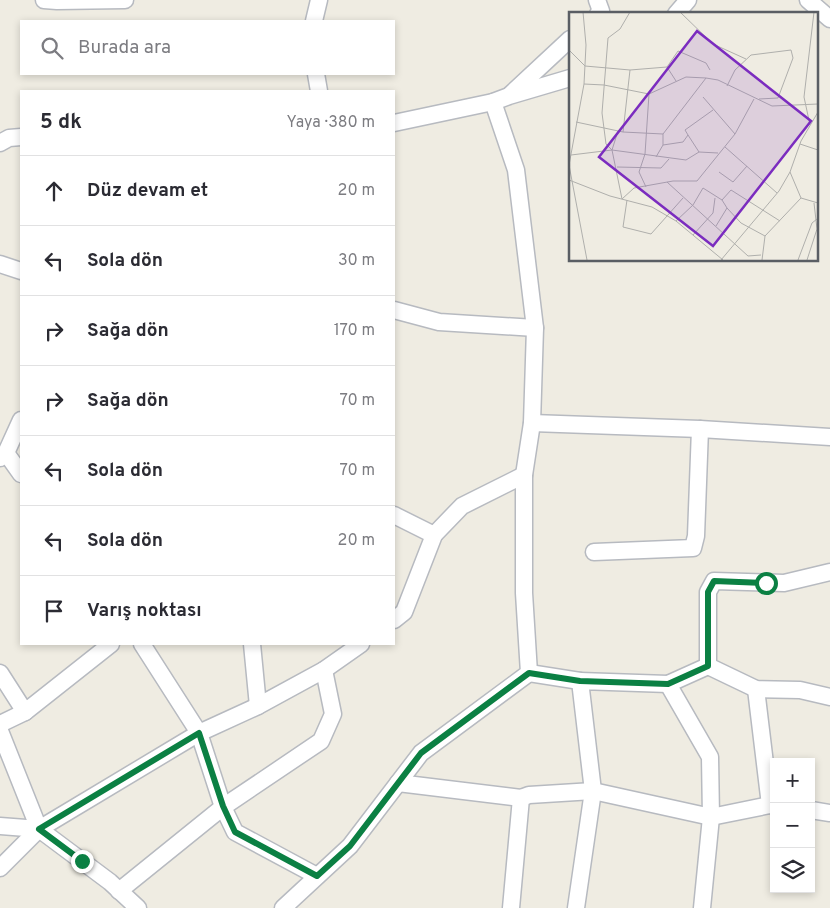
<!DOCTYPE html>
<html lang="tr">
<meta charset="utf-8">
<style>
:root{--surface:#fff;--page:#f2f2f3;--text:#2b2b33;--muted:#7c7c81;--line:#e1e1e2}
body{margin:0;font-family:Overpass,sans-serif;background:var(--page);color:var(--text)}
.controls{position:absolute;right:15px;bottom:15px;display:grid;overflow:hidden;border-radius:0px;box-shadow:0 2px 8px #0003}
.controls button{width:45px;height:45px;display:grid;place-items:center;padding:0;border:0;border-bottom:1px solid var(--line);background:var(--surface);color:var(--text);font:25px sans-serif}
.stop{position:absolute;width:15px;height:15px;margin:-11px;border:4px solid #0b8043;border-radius:50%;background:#fff}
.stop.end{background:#0b8043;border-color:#fff;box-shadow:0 1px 5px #0008}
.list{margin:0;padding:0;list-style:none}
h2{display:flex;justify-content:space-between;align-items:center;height:65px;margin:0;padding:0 20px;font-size:21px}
h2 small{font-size:16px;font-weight:400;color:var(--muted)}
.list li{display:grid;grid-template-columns:32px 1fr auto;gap:15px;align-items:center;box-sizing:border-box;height:70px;padding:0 20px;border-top:1px solid var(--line)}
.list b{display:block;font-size:19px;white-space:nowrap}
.list em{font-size:16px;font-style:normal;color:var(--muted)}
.icon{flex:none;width:28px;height:28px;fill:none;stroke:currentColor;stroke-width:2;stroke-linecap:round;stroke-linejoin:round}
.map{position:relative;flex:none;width:830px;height:908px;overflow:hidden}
.search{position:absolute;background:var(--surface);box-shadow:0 2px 8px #0003;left:20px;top:20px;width:375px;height:55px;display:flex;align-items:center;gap:12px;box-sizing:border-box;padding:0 18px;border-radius:0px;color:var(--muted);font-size:19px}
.panel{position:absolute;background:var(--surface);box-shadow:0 2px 8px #0003;left:20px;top:90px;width:375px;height:555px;border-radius:0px}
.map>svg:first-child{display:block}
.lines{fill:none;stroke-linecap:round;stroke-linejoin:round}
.minor-casing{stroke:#b7bac0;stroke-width:19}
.minor{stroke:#fff;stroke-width:16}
.route{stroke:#0b8043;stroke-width:6}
.inset-road{fill:none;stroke:#afafac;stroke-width:1}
.view{fill:#7b2cbf;fill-opacity:0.15;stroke:#7b2cbf;stroke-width:2.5}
.inset-edge{fill:none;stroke:#5a5e64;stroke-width:2.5}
</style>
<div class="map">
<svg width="830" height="908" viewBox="0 0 830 908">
<rect width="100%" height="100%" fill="#efece2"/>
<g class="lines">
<g class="minor-casing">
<g id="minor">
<path d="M44 0 57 1 125 0"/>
<path d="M597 0 601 11 598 14"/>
<path d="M808 0 830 19"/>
<path d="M676 14 688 0"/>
<path d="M314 21 319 0"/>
<path d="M316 74 319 91"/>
<path d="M511 94 570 39"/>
<path d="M394 123 493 102 509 96 570 78"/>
<path d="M0 143 9 138 21 137"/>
<path d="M0 264 21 271"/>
<path d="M394 310 439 322 535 328"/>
<path d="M532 423 700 429 830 437"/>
<path d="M6 453 21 474"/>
<path d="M0 458 6 453 21 420"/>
<path d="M394 515 434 535"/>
<path d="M594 552 693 548 696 536 700 429"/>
<path d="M830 572 784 583 714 581 708 592V666L756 689 800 690 830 697"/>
<path d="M394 620 404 612 434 535 462 506 524 475"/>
<path d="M142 644 199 733 223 807 235 832 317 876"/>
<path d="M252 644 258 706"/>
<path d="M0 673 25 712"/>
<path d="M529 673 580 681"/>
<path d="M668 684 710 757 711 817 702 908"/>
<path d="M756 689 770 805"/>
<path d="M0 724 25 712 111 644"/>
<path d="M0 731 39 829"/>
<path d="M398 783 521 798 529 795 593 791 711 817 770 805 774 806"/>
<path d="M811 810 830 813"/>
<path d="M0 826 39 829 110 882 138 908"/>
<path d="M0 868 39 829 199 733 258 706 324 670 361 644"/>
<path d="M119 891 223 807 321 741 333 714 324 670"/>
<path d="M283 908 350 846 421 753 529 673 524 593V475L532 423 535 328 516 170 493 102"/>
<path d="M511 908 521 798"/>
<path d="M576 908 593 791 580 681 668 684 708 666"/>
</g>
</g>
<use href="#minor" class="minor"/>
</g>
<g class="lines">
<path class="route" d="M82 861 39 829 199 733 223 806 235 832 317 876 350 846 421 753 529 673 580 681 668 684 708 666V592L714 581 766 583"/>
</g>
<g transform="translate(569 12)">
<rect width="249" height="249" fill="#efece2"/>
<path class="inset-road" d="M14 0 17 33 15 72 0 153 18 248M111 0 144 32 177 47M0 38 16 54 61 58 98 55 107 69M98 55 109 39 137 51 141 58M15 72 35 73 80 82 117 65 137 66 149 68 203 94 249 92M158 74 166 58 182 43 222 38 224 46 209 86 190 87M134 85 166 122M7 110 54 120 94 122M241 113 235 85 245 0M54 120 61 58M119 123 116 118 144 98M231 132 249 138M94 133V122L137 66M156 135 208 181M43 138 49 119M2 143 43 138 117 148 130 140 149 141M87 145 94 133 114 130 119 123 130 140M48 155 92 156 100 147M150 160 164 170 178 154M221 160 232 186 249 191M0 168 41 184 83 195 107 209 154 248M98 170 179 244 192 243M77 175 70 160 76 142 80 82M53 187 43 138 37 132 33 101 39 26 51 17 61 0M53 187 65 176 104 169H128L166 122 185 87M58 188 54 215 82 222 114 186M107 209 124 193 134 176 153 188M147 214 158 196M124 223 144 201 146 186M196 224 172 211 158 196 153 188 162 178 211 209M152 248 210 179 221 160 232 129 249 100M193 248 196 224 232 186M229 248 243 211 248 207M238 248 248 217 245 191"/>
<path class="view" d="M128 19 242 109 144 234 30 145Z"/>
<rect width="249" height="249" class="inset-edge"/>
</g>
</svg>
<div class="controls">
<button>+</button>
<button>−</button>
<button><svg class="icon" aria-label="layers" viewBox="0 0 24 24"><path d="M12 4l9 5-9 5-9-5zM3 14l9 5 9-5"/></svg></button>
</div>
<div class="stop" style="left:766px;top:583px"></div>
<div class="stop end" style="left:82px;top:861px"></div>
<div class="search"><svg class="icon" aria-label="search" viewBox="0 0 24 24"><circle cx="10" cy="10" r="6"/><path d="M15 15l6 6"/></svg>Burada ara</div>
<section class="panel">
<h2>5 dk<small>Yaya · 380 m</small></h2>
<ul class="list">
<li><svg class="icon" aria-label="ahead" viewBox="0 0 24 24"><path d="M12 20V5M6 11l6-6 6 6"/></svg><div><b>Düz devam et</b></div><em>20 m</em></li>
<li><svg class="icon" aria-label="left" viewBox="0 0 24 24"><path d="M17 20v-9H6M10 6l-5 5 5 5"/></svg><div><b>Sola dön</b></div><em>30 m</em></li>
<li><svg class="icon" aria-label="right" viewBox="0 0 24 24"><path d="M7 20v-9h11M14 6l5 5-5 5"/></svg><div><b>Sağa dön</b></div><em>170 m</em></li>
<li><svg class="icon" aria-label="right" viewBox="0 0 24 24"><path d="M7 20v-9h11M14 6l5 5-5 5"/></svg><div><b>Sağa dön</b></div><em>70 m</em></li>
<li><svg class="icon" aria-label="left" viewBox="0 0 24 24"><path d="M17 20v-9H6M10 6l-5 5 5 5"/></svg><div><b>Sola dön</b></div><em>70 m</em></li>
<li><svg class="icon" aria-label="left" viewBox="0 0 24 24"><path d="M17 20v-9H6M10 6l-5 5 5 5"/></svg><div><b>Sola dön</b></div><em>20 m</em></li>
<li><svg class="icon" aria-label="arrive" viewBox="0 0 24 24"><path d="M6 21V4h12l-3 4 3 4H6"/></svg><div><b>Varış noktası</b></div></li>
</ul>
</section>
</div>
